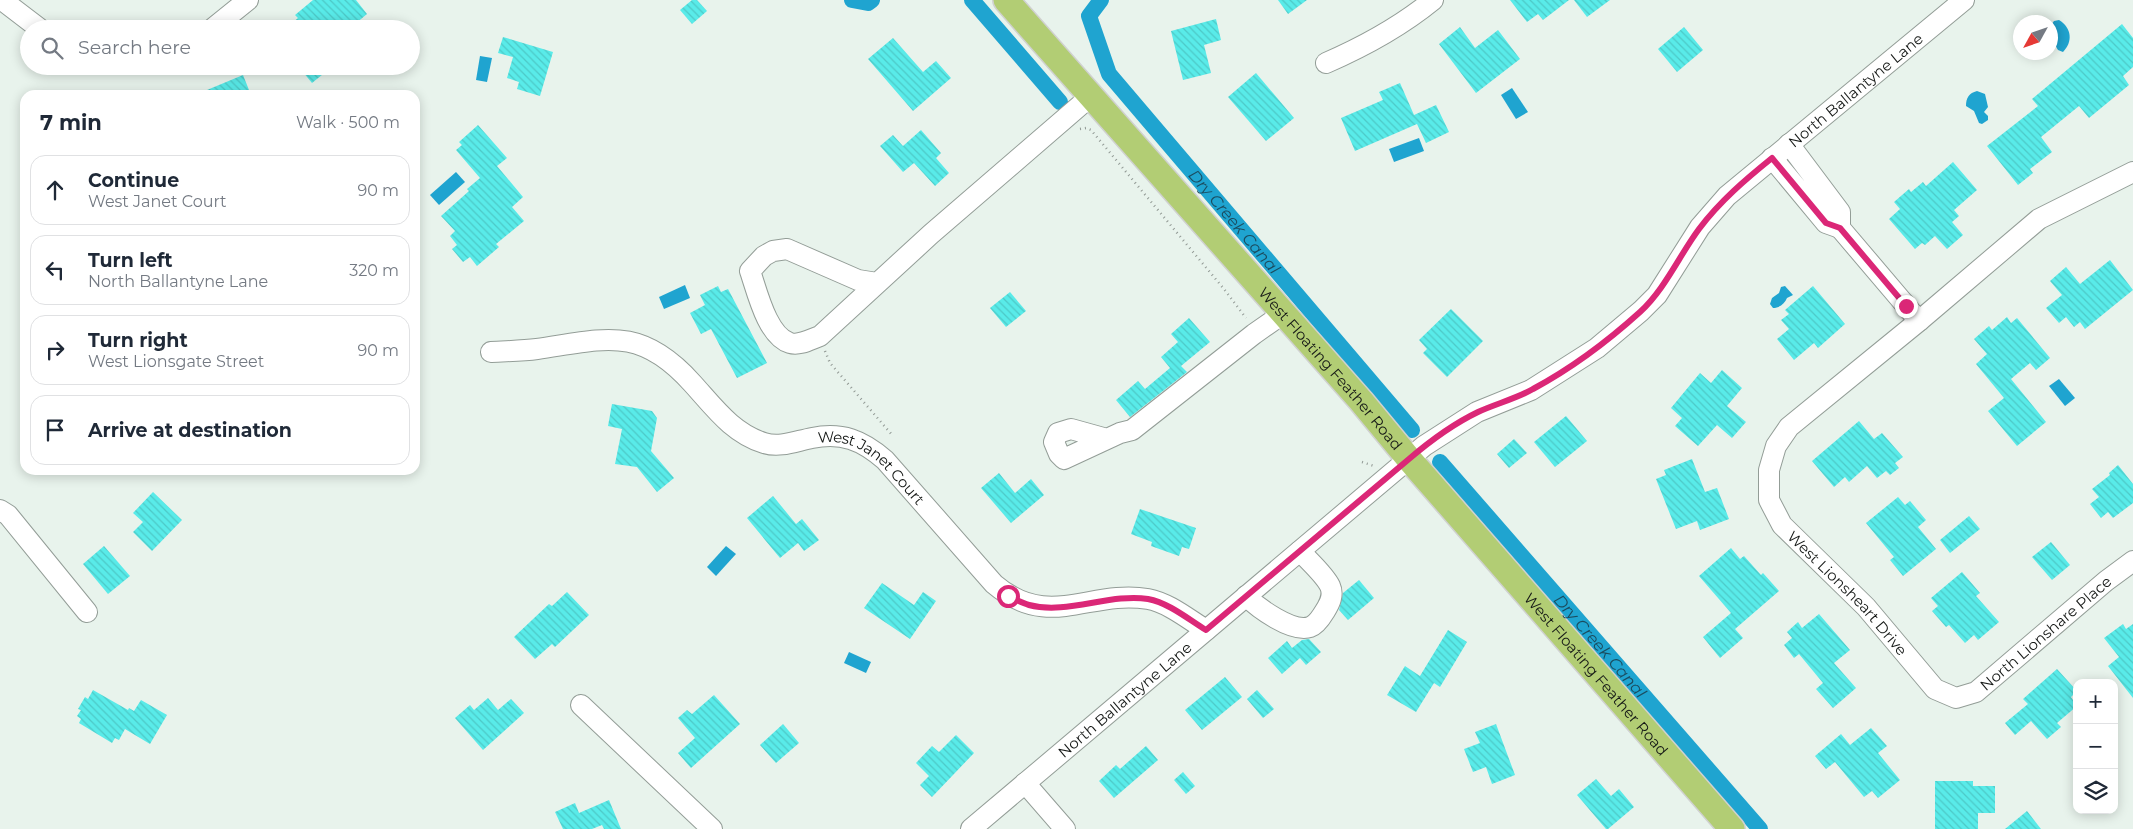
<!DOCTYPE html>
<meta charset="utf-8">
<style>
:root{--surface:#fff;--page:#f2f2f3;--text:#1f2937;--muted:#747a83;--line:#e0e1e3}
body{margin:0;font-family:Montserrat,sans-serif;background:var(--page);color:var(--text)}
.controls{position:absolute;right:15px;bottom:15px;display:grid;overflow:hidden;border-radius:10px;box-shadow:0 2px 12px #0003}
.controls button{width:45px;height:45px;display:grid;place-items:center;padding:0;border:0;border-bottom:1px solid var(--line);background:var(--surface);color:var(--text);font:25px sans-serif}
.compass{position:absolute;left:2013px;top:15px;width:45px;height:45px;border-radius:50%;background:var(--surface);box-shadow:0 2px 12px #0003;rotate:230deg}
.stop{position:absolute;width:15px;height:15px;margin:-11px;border:4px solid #db2777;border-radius:50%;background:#fff}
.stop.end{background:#db2777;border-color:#fff;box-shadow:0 1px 5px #0008}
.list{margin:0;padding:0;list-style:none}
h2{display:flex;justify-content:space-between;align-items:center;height:65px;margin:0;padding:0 20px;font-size:21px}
h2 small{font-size:16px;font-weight:400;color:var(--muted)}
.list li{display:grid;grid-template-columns:32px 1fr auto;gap:15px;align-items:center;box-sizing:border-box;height:70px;margin:0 10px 10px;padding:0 10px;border:1px solid var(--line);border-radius:15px}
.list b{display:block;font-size:19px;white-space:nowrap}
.list p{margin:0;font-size:16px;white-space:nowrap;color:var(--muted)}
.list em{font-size:16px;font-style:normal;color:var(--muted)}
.icon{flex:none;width:28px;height:28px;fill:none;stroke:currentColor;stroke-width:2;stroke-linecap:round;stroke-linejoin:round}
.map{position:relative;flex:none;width:2133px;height:829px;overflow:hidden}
.search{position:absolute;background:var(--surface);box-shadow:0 2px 12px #0003;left:20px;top:20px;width:400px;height:55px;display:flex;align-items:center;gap:12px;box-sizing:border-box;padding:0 18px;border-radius:28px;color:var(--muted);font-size:19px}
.panel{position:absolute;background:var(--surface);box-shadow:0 2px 12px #0003;left:20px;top:90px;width:400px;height:385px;border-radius:15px}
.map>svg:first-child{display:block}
.water{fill:#1fa4d0}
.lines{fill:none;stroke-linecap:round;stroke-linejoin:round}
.canal{stroke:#1fa4d0;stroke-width:16}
.building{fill:url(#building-back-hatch)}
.minor-casing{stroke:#939d97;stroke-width:22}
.major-casing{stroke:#d0d1d0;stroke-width:28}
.path{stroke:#919994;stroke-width:2.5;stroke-dasharray:1 4;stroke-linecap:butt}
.minor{stroke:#fff;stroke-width:20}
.major{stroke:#b2cd74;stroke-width:25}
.route{stroke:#db2777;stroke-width:6}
.labels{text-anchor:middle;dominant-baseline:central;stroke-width:4;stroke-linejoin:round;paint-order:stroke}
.street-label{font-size:15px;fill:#151816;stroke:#e8f3ec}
.water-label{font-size:16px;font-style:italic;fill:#1b4c5f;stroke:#e8f3ec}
</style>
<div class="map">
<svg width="2133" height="829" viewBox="0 0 2133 829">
<defs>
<pattern id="building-back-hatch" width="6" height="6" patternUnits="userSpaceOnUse" patternTransform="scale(1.25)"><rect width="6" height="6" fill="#59ebe9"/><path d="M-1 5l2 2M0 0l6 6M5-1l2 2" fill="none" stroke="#4dc9c7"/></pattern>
</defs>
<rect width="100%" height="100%" fill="#e8f3ec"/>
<g class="water">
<path d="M2059 20C2072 28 2073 42 2063 52L2058 50C2053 40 2046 31 2054 21Z"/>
<path d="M480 56 492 58 487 82 476 80Z"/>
<path d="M1512 88 1528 112 1516 119 1501 95Z"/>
<path d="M1977 91 1985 94 1988 107 1984 112 1988 116V120L1982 124 1979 123 1974 111 1966 106C1966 98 1969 93 1977 91Z"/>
<path d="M1419 138 1424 151 1394 162 1389 149Z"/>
<path d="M456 172 465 182 439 205 430 195Z"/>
<path d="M685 285 690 298 664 309 659 297Z"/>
<path d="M1785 286 1793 295 1787 298C1785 303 1780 308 1773 308L1770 304 1772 298 1779 293 1781 287Z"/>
<path d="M2059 379 2075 398 2065 406 2049 386Z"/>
<path d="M726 546 736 554 716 576 707 567Z"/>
<path d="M849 652 871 662 866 673 844 663Z"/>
</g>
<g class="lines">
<g class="canal">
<path d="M852 0 868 3 872 0"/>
<path d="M972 0 1060 102"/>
<path id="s1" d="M1101 0 1089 16 1109 74 1412 430"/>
<path id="s2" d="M1440 462 1760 829"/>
</g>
</g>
<g class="building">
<path d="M313 0H356L367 14 349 29H285L298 18 295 15Z"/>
<path d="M692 0H697L707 11 692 24 680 10Z"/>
<path d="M1278 0H1307L1288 14Z"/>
<path d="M1510 0H1569L1543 20 1538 14 1527 22Z"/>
<path d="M1574 0H1610L1587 17Z"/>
<path d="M1216 19 1221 40 1204 45 1211 73 1183 80 1171 31Z"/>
<path d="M2122 24 2133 38V67L2123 76 2129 85 2089 118 2079 106 2041 137 2052 152 2030 169 2033 173 2018 185 1987 146 2038 106 2032 99Z"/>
<path d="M1460 27 1475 48 1498 30 1520 59 1476 93 1439 44Z"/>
<path d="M1684 27 1703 50 1677 72 1658 49Z"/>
<path d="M503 37 553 52 540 96 517 89 519 82 507 78 513 57 498 53Z"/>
<path d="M893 38 923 72 936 61 951 78 913 111 868 59Z"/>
<path d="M298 66H333L312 83Z"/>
<path d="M1256 73 1294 118 1266 141 1228 97Z"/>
<path d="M243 75 251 95H195Z"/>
<path d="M1400 83 1414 115 1436 105 1449 132 1426 143 1417 124 1355 151 1341 118 1383 100 1379 92Z"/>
<path d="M478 125 507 158 497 166 523 197 512 207 524 221 496 244 499 247 477 266 470 257 463 262 452 249 457 245 450 236 455 231 441 216 469 191 467 189 480 178 456 150 462 145 459 142Z"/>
<path d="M921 130 941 153 936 158 949 173 935 186 914 163 903 172 880 146 893 135 903 146Z"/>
<path d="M1953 162 1977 190 1954 210 1959 216 1952 222 1963 235 1947 249 1935 236 1925 245 1922 243 1915 249 1889 219 1900 209 1894 202 1909 189 1911 192 1923 182 1926 186Z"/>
<path d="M2110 260 2133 290 2085 329 2080 322 2074 327 2066 317 2059 323 2046 308 2062 295 2050 281 2066 267 2080 284Z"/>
<path d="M718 286 721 292 728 289 767 363 737 378 711 329 701 334 690 313 705 305 700 295Z"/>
<path d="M1813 286 1845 324 1818 348 1814 343 1794 360 1777 339 1789 329 1781 320 1789 314 1785 310Z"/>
<path d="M1010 292 1026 311 1006 327 990 308Z"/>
<path d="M1451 309 1483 341 1447 377 1423 353 1427 349 1419 340Z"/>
<path d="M2007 317 2011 323 2017 318 2050 358 2036 370 2030 363 2011 379 2046 422 2017 446 1988 411 2004 398 1976 364 1987 354 1974 339 1989 326 1992 330Z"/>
<path d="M1189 318 1210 342 1181 366 1187 372 1130 417 1116 400 1138 381 1145 389 1170 368 1161 357 1178 342 1171 334Z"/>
<path d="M1722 370 1742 388 1727 406 1746 422 1732 438 1717 425 1698 446 1675 426 1682 418 1671 408 1700 373 1711 383Z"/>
<path d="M612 404 652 411 657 418 651 451 674 478 657 492 637 467 615 464 622 429 608 426Z"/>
<path d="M1566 416 1587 441 1555 467 1534 442Z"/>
<path d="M1859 421 1874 439 1882 433 1903 457 1895 463 1899 468 1890 475 1886 471 1877 478 1867 466 1849 482 1845 477 1834 487 1812 461Z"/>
<path d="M1514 439 1527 453 1509 468 1497 454Z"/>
<path d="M1692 459 1705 492 1717 488 1729 519 1700 530 1697 521 1676 529 1656 479 1666 475 1664 470Z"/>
<path d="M2118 465 2133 484V503L2113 518 2108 512 2101 518 2090 504 2099 497 2092 489 2110 475 2109 473Z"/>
<path d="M999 473 1015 493 1031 479 1044 495 1011 523 981 488Z"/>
<path d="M153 492 182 520 152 551 133 532 143 522 133 513Z"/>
<path d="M773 496 796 524 802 519 819 540 804 551 798 543 780 558 747 518Z"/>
<path d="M1898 497 1905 505 1910 501 1926 520 1918 527 1936 549 1903 576 1890 560 1894 557 1866 523Z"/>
<path d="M1140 509 1196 528 1189 549 1182 547 1179 556 1151 546 1152 542 1131 534Z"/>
<path d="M1969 516 1980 529 1950 553 1940 540Z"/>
<path d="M2051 542 2070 565 2052 580 2032 557Z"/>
<path d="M104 546 130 576 108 594 83 564Z"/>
<path d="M1731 548 1740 559 1744 556 1761 575 1763 573 1779 591 1735 629 1743 638 1720 658 1703 637 1731 613 1699 576Z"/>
<path d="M1962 572 1980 593 1976 596 1999 622 1978 640 1974 635 1965 643 1949 625 1946 627 1932 611 1938 606 1931 598Z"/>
<path d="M1359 580 1374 598 1348 620 1339 610 1343 593Z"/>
<path d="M882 583 914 605 923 592 936 601 910 639 864 608Z"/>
<path d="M567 592 589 615 555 647 552 644 535 659 514 637 549 604 552 606Z"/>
<path d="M1819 614 1850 650 1834 663 1856 688 1833 708 1816 689 1823 683 1799 654 1794 658 1784 645 1792 638 1787 632 1798 622 1802 628Z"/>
<path d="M2123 624 2126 629 2133 624V698L2108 666 2119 657 2104 638Z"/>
<path d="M1448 630 1467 642 1440 687 1434 683 1416 712 1387 695 1405 666 1420 676Z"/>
<path d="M1309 639 1321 652 1306 665 1300 658 1282 674 1268 658 1287 641 1292 648 1302 640Z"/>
<path d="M2057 669 2077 691 2071 697 2077 706 2057 723 2061 727 2047 739 2031 721 2015 735 2005 723 2028 704 2023 699Z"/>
<path d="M1225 677 1242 697 1202 730 1185 710Z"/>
<path d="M93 690 128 710 129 708 134 711 141 700 167 715 150 744 125 729 119 740 115 738 112 743 79 723 81 719 77 716 81 710 78 709 85 697 88 699Z"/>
<path d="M1257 690 1274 709 1263 718 1247 699Z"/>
<path d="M714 695 740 724 691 768 678 753 695 738 678 718 687 710 692 714Z"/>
<path d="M488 698 498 710 511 699 524 713 483 750 455 718 470 705 474 710Z"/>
<path d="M783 724 799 743 776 763 760 745Z"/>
<path d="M1496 724 1515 775 1492 784 1486 767 1473 772 1464 749 1480 743 1475 732Z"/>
<path d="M1871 728 1887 746 1878 753 1900 780 1878 798 1872 791 1864 797 1835 762 1826 769 1815 756 1841 734 1850 745Z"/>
<path d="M956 735 974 753 932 797 920 785 929 776 916 763 932 746 939 752Z"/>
<path d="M1146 746 1158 760 1114 798 1099 781 1116 765 1120 769Z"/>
<path d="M1183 772 1195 786 1186 794 1174 780Z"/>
<path d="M1596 779 1611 796 1619 789 1634 807 1608 829H1606L1577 795Z"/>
<path d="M1935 781H1973V786H1995V813H1978V829H1935Z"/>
<path d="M609 800 621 829H604L602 825 592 829H563L555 812 575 803 579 813Z"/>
<path d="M2027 811 2041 829H2005Z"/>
</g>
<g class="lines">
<g class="minor-casing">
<g id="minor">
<path d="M2 0 40 29"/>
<path d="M212 29 248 0"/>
<path d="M1326 63C1365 46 1400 27 1433 0"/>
<path d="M1772 158 1826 223 1840 228V212L1789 144"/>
<path id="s3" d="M2133 172 2039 219 1919 321 1789 427 1776 446 1769 470V500L1782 525 1866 607 1935 689 1956 698 1976 692 2106 581 2133 561"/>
<path d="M1840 228 1919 321"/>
<path d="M877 283 858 280 787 249 773 251 764 256 750 271C757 291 767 336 790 343 800 346 811 339 820 336L931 234 1091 96"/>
<path id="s4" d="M491 352C506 351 522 351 537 349 605 339 640 325 692 383 714 407 732 433 764 443 780 448 796 441 812 438 842 432 862 440 885 460L994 584C1049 631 1090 589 1148 599 1169 603 1188 619 1206 630"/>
<path d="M1107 439 1071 429 1058 433 1054 442 1059 454 1064 459 1120 433 1132 430 1254 334 1284 313"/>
<path d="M0 510 8 515 87 612"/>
<path d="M1246 596C1258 608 1292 633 1310 627 1316 625 1322 616 1325 611 1330 603 1334 595 1330 586 1325 575 1308 560 1300 551"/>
<path d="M581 705 712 829"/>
<path d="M1025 783 1065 829"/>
<path id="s5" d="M971 829 1424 446 1477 412 1531 390 1597 348 1641 311 1657 295 1700 227 1727 196 1964 0"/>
</g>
</g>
<g class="major-casing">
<g id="major">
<path id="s6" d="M1006 0 1361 401 1409 459 1732 829"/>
</g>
</g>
<g class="path">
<path d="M1080 129 1086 128 1091 130 1224 289 1246 318"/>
<path d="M825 351 830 363 893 436"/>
<path d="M1362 462 1374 466"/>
</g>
<use href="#minor" class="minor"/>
<use href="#major" class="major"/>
</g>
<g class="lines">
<path class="route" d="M1008 596C1015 599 1022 603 1029 605 1067 615 1110 593 1148 599 1169 603 1188 619 1206 630L1409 459C1430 441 1453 424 1478 412 1495 404 1518 398 1533 389 1572 368 1608 341 1640 312 1665 289 1679 256 1699 229 1720 201 1746 179 1772 158L1826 223 1840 228 1906 306"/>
</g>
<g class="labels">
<g class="street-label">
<text stroke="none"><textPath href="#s5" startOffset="1161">North Ballantyne Lane</textPath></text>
<text stroke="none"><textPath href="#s6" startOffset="491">West Floating Feather Road</textPath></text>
<text stroke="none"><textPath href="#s4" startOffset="430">West Janet Court</textPath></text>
<text stroke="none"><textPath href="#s3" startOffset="631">West Lionsheart Drive</textPath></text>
<text stroke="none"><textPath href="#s3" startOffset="896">North Lionshare Place</textPath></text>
<text stroke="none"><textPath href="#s6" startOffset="896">West Floating Feather Road</textPath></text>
<text stroke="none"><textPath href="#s5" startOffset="201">North Ballantyne Lane</textPath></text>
</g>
<g class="water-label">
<text stroke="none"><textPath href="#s1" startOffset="275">Dry Creek Canal</textPath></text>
<text stroke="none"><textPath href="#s2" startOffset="244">Dry Creek Canal</textPath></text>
</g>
</g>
</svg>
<div class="controls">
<button>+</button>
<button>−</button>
<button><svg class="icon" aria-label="layers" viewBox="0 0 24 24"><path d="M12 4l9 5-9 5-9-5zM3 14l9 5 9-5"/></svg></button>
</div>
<svg class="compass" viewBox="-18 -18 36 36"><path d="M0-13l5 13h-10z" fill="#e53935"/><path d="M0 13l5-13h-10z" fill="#747a83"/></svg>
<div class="stop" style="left:1008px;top:596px"></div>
<div class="stop end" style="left:1906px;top:306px"></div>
<div class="search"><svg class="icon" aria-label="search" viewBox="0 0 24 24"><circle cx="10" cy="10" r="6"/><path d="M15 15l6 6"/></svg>Search here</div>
<section class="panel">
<h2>7 min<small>Walk · 500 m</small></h2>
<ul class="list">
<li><svg class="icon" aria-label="ahead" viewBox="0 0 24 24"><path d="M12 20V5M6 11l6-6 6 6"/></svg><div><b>Continue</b><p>West Janet Court</p></div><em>90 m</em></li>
<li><svg class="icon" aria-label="left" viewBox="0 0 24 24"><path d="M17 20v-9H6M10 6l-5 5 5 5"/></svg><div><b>Turn left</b><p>North Ballantyne Lane</p></div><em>320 m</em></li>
<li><svg class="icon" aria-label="right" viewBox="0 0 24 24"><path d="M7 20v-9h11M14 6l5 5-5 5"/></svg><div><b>Turn right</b><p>West Lionsgate Street</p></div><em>90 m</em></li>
<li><svg class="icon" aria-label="arrive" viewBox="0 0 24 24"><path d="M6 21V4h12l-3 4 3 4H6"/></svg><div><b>Arrive at destination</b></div></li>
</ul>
</section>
</div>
